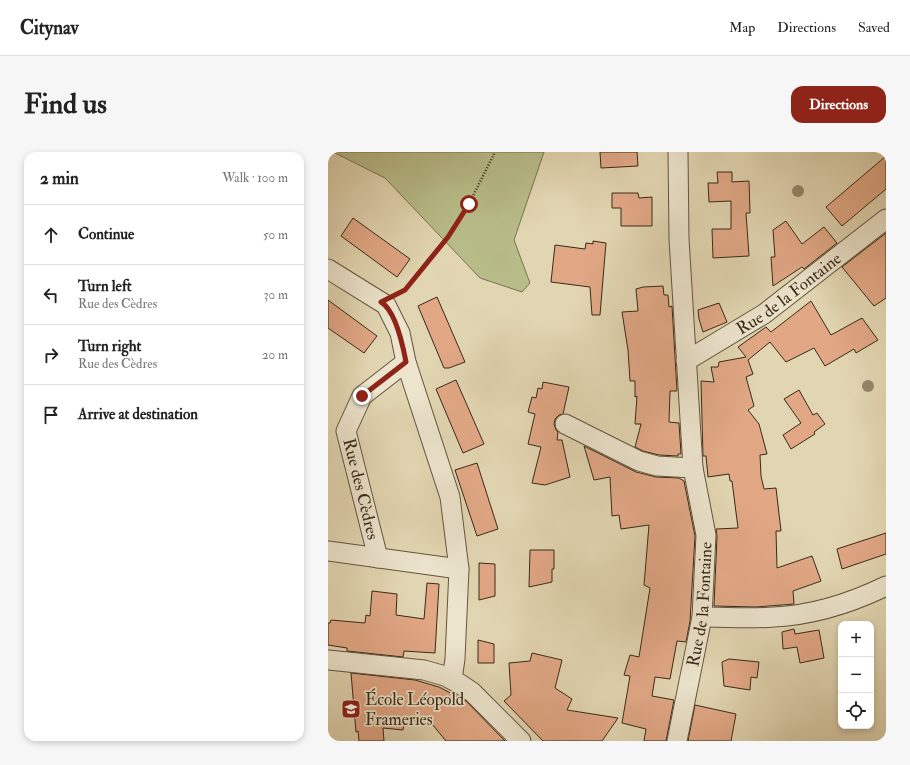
<!DOCTYPE html>
<meta charset="utf-8">
<style>
:root{--surface:#fff;--page:#f6f6f6;--text:#222;--muted:#767676;--line:#e0e0e0;--accent:#8f2418}
body{margin:0;font-family:"IM FELL Double Pica",serif;background:var(--page);color:var(--text)}
.controls{position:absolute;right:12px;bottom:12px;display:grid;overflow:hidden;border-radius:8px;box-shadow:0 2px 6px #0003}
.controls button{width:36px;height:36px;display:grid;place-items:center;padding:0;border:0;border-bottom:1px solid var(--line);background:var(--surface);color:var(--text);font:20px sans-serif}
.stop{position:absolute;width:12px;height:12px;margin:-9px;border:3px solid #8f2418;border-radius:50%;background:#fff}
.stop.end{background:#8f2418;border-color:#fff;box-shadow:0 1px 4px #0008}
.list{margin:0;padding:0;list-style:none}
h2{display:flex;justify-content:space-between;align-items:center;height:52px;margin:0;padding:0 16px;font-size:17px}
h2 small{font-size:13px;font-weight:400;color:var(--muted)}
.list li{display:grid;grid-template-columns:26px 1fr auto;gap:12px;align-items:center;box-sizing:border-box;height:60px;padding:0 16px;border-top:1px solid var(--line)}
.list b{display:block;font-size:15px;white-space:nowrap}
.list p{margin:0;font-size:13px;white-space:nowrap;color:var(--muted)}
.list em{font-size:13px;font-style:normal;color:var(--muted)}
.icon{flex:none;width:22px;height:22px;fill:none;stroke:currentColor;stroke-width:2;stroke-linecap:round;stroke-linejoin:round}
.map{position:relative;flex:none;width:558px;height:589px;overflow:hidden;border-radius:12px}
header{display:flex;align-items:center;gap:24px;box-sizing:border-box;height:56px;padding:0 20px;background:var(--surface);border-bottom:1px solid var(--line)}
header strong{font-size:19px}
nav{display:flex;gap:22px;margin-inline-start:auto;font-size:14px}
.intro{display:flex;align-items:center;justify-content:space-between;box-sizing:border-box;height:96px;padding:0 24px}
h1{margin:0;font-size:28px}
.button{padding:10px 18px;border-radius:12px;background:var(--accent);color:#fff;font-size:14px;font-weight:700}
main{display:flex;gap:24px;padding:0 24px}
aside{flex:1;background:var(--surface);border-radius:12px;box-shadow:0 2px 6px #0003}
.map>svg:first-child{display:block}
.green{fill:#b8bc89;stroke:#787350}
.building{fill:#e2a886;stroke:#392a18}
.lines{fill:none;stroke-linecap:round;stroke-linejoin:round}
.minor-casing{stroke:#63553e;stroke-width:21}
.path{stroke:#392a18;stroke-width:2.5;stroke-dasharray:1 2;stroke-linecap:butt}
.minor{stroke:#ece4cd;stroke-width:19}
.tree{fill:#93876a}
.route{stroke:#8f2418;stroke-width:5}
.labels{text-anchor:middle;dominant-baseline:central;stroke-width:3.5;stroke-linejoin:round;paint-order:stroke}
.street-label{font-size:17px;fill:#392a18;stroke:#ece4cd}
.poi-label{font-size:17px;fill:#392a18;stroke:#ece4cd;text-anchor:start}
</style>
<header>
<strong>Citynav</strong>
<nav><a>Map</a><a>Directions</a><a>Saved</a></nav>
</header>
<div class="intro"><h1>Find us</h1><a class="button">Directions</a></div>
<main>
<aside>
<h2>2 min<small>Walk · 100 m</small></h2>
<ul class="list">
<li><svg class="icon" aria-label="ahead" viewBox="0 0 24 24"><path d="M12 20V5M6 11l6-6 6 6"/></svg><div><b>Continue</b></div><em>50 m</em></li>
<li><svg class="icon" aria-label="left" viewBox="0 0 24 24"><path d="M17 20v-9H6M10 6l-5 5 5 5"/></svg><div><b>Turn left</b><p>Rue des Cèdres</p></div><em>30 m</em></li>
<li><svg class="icon" aria-label="right" viewBox="0 0 24 24"><path d="M7 20v-9h11M14 6l5 5-5 5"/></svg><div><b>Turn right</b><p>Rue des Cèdres</p></div><em>20 m</em></li>
<li><svg class="icon" aria-label="arrive" viewBox="0 0 24 24"><path d="M6 21V4h12l-3 4 3 4H6"/></svg><div><b>Arrive at destination</b></div></li>
</ul>
</aside>
<div class="map">
<svg width="558" height="589" viewBox="0 0 558 589">
<rect width="100%" height="100%" fill="#e2d6b2"/>
<filter id="stains"><feTurbulence type="fractalNoise" baseFrequency=".005" numOctaves="4"/><feColorMatrix values="0 0 0 0 .2 0 0 0 0 .09 0 0 0 0 .02 0 0 0 .5 -.17"/></filter>
<radialGradient id="worn" r=".72"><stop offset=".6" stop-color="#630" stop-opacity="0"/><stop offset="1" stop-color="#630" stop-opacity=".3"/></radialGradient>
<path class="green" d="M5 0H216L186 88 202 131 194 140 152 126 57 26Z"/>
<g class="building">
<path d="M272 0H309L310 14 273 16Z"/>
<path d="M558 4V37L514 74 498 55Z"/>
<path d="M389 20H404V30L421 29 422 61H418L421 104 385 106 384 77H403V49L381 50 380 31H390Z"/>
<path d="M284 41H310L311 46 324 45V74H293V56H284Z"/>
<path d="M25 66 82 107 69 125 13 84Z"/>
<path d="M458 69 474 92 496 75 509 91 476 117 474 115 445 134 443 105H447L445 78Z"/>
<path d="M558 81V146L546 154 514 115Z"/>
<path d="M265 89 278 91 272 163H264L262 135 223 130 227 93 257 97 258 91 265 92Z"/>
<path d="M335 134 336 143H340L341 155 344 154 349 239H342L341 270 351 271 353 302H350V304L331 303 315 299 307 295 313 272H307L309 244 307 245V229H302L300 198 294 160 310 159 308 137 315 135Z"/>
<path d="M109 145 137 210 121 216H116L90 154Z"/>
<path d="M0 148 49 184 36 201 0 176Z"/>
<path d="M483 149 503 183 534 166 550 188 528 201 526 197 497 214 486 196 458 210 442 190 420 208 425 222 418 225 426 254 420 258 431 272 439 302 432 303 433 324 436 337 448 336 453 379H448L449 416 484 404 493 429 465 439 466 452 428 455 386 454 389 384 388 377 410 376 404 329H402L401 322 380 325 378 304H375L373 229 386 230 383 215H390L391 210 418 205 410 195 438 175 443 180Z"/>
<path d="M391 151 399 170 375 180 371 167 370 158Z"/>
<path d="M128 228 156 292 135 301 108 237Z"/>
<path d="M215 230 241 235 235 262 231 263 227 267 226 272 228 278 230 280 229 288H234L242 325 217 333 204 331 213 295 200 292 207 262 200 260 204 245 208 246 210 236 214 237Z"/>
<path d="M471 238 485 263 489 261 497 272 486 280 487 282 463 297 455 283 473 271 456 247Z"/>
<path d="M256 294 308 320 328 325 351 326 356 329 367 384 362 469 358 490 349 489 342 527 327 525 324 544 346 548 338 589H316L318 577 294 571 302 524 296 523 302 503 311 505 322 436 316 433 321 373 293 377 291 363 284 364 282 325 266 328Z"/>
<path d="M149 311 170 377 149 384 127 318Z"/>
<path d="M558 381V402L514 417 509 397Z"/>
<path d="M202 398H226V417H224V430L201 435Z"/>
<path d="M151 411 167 412V444L151 448Z"/>
<path d="M99 431 111 432 107 501 76 499 75 505 19 499V496L0 493V471H2L3 468 37 471 38 463 42 464 44 439 69 442 68 463 96 467Z"/>
<path d="M466 477 467 482 491 478 496 506 472 511 469 495 455 497 454 480Z"/>
<path d="M150 488 166 492V511H150Z"/>
<path d="M204 501 234 508 227 536 244 547 239 558 290 566 274 589H215L176 549 183 543 181 511 202 509Z"/>
<path d="M401 507 431 510 429 526 423 525 422 538 396 534 394 510Z"/>
<path d="M23 521 87 528 111 535 138 549 177 589H118L104 572 77 566 75 578 55 576 56 589H31L30 579 28 580Z"/>
<path d="M367 553 408 562 403 589H360Z"/>
</g>
<g class="lines">
<g class="minor-casing">
<g id="minor">
<path d="M0 117 58 153 72 181 78 210 122 345 131 417 127 507 125 521 122 526"/>
<path id="s1" d="M358 209 436 162 558 67"/>
<path d="M237 272 311 309 329 314 365 316"/>
<path d="M0 399 131 417"/>
<path d="M50 406 18 279 34 244 78 210"/>
<path d="M374 465C398 465 422 467 446 465 485 463 523 451 558 434"/>
<path d="M0 508 96 518 117 524 132 532 144 540 193 589"/>
<path id="s2" d="M349 589 374 465 378 383 365 316 351 87 350 0"/>
</g>
</g>
<path class="path" d="M69 141 77 138 120 85 141 52 167 0"/>
<use href="#minor" class="minor"/>
</g>
<g class="tree">
<circle cx="470" cy="39" r="6"/>
<circle cx="540" cy="234" r="6"/>
</g>
<g class="lines">
<path class="route" d="M34 244 78 210C75 194 68 159 53 150L77 138 120 85 141 52"/>
</g>
<defs>
<g id="school-square" transform="scale(1)"><rect x="-9" y="-9" width="18" height="18" rx="4" fill="#8f2418" stroke="#ece4cd"/><path d="M0-5L7-2L0 1L-7-2ZM-4 1L0 2.5L4 1V4Q0 6-4 4Z" fill="#fff"/></g>
</defs>
<g fill-rule="evenodd">
<use href="#school-square" x="23" y="557"/>
</g>
<g class="labels">
<g class="street-label">
<text stroke="none"><textPath href="#s1" startOffset="123">Rue de la Fontaine</textPath></text>
<text transform="translate(33 337) rotate(76)">Rue des Cèdres</text>
<text stroke="none"><textPath href="#s2" startOffset="139">Rue de la Fontaine</textPath></text>
</g>
<g class="poi-label">
<text x="37" y="547">École Léopold<tspan x="37" dy="20">Frameries</tspan></text>
</g>
</g>
<rect width="100%" height="100%" filter="url(#stains)"/>
<rect width="100%" height="100%" fill="url(#worn)"/>
</svg>
<div class="controls">
<button>+</button>
<button>−</button>
<button><svg class="icon" aria-label="locate" viewBox="0 0 24 24"><circle cx="12" cy="12" r="6"/><path d="M12 2v4M12 18v4M2 12h4M18 12h4"/></svg></button>
</div>
<div class="stop" style="left:141px;top:52px"></div>
<div class="stop end" style="left:34px;top:244px"></div>
</div>
</main>
